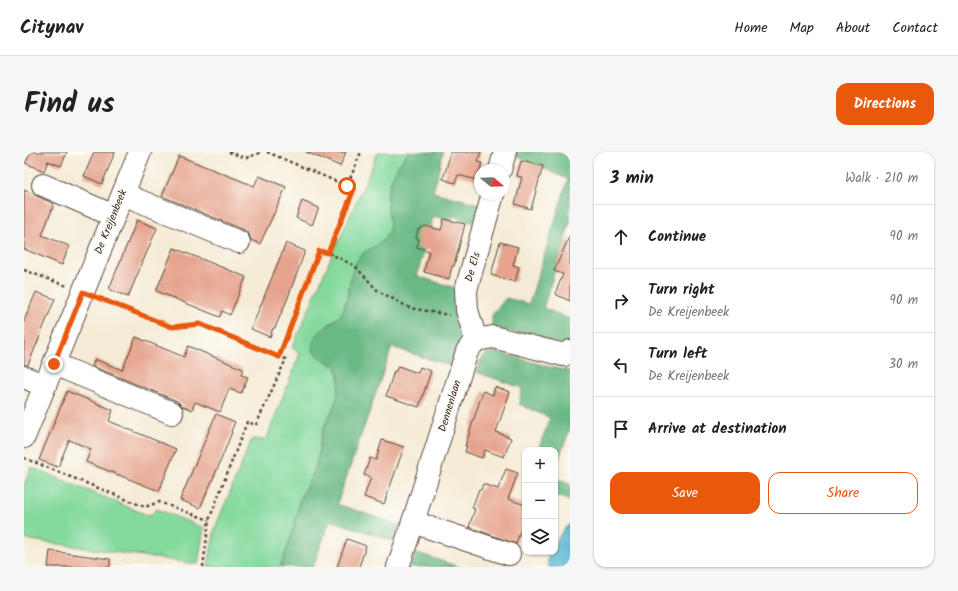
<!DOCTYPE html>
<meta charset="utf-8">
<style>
:root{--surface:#fff;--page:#f6f6f6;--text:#222;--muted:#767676;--line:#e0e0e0;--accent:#ea580c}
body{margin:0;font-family:Kalam,sans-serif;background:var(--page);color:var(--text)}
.controls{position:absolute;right:12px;bottom:12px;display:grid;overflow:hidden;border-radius:8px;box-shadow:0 1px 3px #0004}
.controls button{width:36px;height:36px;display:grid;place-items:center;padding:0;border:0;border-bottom:1px solid var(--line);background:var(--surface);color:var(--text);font:20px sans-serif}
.compass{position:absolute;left:450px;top:12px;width:36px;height:36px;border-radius:50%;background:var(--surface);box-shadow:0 1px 3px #0004;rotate:109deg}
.stop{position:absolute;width:12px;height:12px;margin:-9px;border:3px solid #ea580c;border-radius:50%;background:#fff}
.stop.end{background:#ea580c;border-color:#fff;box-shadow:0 1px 4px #0008}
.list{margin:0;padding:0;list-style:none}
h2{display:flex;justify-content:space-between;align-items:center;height:52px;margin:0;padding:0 16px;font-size:17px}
h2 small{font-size:13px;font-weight:400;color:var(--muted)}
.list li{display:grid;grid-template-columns:26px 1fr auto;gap:12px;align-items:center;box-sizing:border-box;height:64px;padding:0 16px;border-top:1px solid var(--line)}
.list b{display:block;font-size:15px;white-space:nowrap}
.list p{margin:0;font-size:13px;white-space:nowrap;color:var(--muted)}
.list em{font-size:13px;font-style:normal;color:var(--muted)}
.actions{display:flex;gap:8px;padding:12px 16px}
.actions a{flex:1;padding:9px 0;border:1px solid var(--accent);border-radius:12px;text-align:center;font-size:14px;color:var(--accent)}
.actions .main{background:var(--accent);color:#fff}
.icon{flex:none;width:22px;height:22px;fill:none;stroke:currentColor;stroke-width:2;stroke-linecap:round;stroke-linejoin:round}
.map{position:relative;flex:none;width:546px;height:415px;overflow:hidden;border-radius:12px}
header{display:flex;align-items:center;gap:24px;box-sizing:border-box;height:56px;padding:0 20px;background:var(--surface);border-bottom:1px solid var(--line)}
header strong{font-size:19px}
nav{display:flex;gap:22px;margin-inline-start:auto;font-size:14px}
.intro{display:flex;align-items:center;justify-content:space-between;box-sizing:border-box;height:96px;padding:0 24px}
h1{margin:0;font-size:28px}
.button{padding:10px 18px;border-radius:12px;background:var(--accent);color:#fff;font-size:14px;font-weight:700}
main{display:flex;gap:24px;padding:0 24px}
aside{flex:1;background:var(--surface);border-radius:12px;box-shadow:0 1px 3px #0004}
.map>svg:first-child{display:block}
.green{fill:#84d99c;stroke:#60825d}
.forest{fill:#6bb984;stroke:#537251}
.water{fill:#4cb0cc;stroke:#446d75}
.building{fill:#e6a48e}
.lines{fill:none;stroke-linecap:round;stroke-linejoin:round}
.minor-casing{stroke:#57473a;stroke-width:24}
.path{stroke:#57473a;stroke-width:2.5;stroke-dasharray:3 3;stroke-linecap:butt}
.minor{stroke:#fff;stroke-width:22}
.route{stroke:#ea580c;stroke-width:5}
.labels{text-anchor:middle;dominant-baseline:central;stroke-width:4;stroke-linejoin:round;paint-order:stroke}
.street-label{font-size:11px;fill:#3b2a1e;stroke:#fdfcf7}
</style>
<header>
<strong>Citynav</strong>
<nav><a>Home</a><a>Map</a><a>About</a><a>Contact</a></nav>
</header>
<div class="intro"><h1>Find us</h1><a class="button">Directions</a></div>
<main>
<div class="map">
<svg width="546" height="415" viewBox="0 0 546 415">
<rect width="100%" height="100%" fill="#fdfcf7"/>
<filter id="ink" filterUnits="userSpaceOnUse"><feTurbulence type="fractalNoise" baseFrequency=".025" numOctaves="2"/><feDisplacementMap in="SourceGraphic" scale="8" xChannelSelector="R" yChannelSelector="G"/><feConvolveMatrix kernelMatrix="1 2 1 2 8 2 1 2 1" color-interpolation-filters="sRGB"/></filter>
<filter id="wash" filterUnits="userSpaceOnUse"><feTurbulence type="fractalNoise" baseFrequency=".012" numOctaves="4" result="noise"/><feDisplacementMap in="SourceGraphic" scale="16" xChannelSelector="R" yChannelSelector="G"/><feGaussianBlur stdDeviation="0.9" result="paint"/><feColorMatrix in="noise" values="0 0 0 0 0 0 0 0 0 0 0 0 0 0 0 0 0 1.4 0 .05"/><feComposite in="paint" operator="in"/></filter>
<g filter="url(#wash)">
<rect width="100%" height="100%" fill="#f5ebd6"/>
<g class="green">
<path d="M354 0H385L380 6 367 28 363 43 366 71 365 80 360 88 354 93 340 100 332 111 318 162 297 179 303 210C313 215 316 221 315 232 315 249 305 262 299 278 296 288 295 300 293 311 290 326 279 336 275 350 274 355 274 360 273 365 269 382 263 399 256 415H184L191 376 228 287 242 288 276 201 268 196 305 110 340 33Z"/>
<path d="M7 315 123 363 128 362 133 357 180 376 174 412 0 387V333Z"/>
</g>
<g class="forest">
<path d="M385 0H419L409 40 463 54 449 74V71L429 64 426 68 409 64 393 124 438 138 444 188 433 216 368 195 313 352 378 374 373 390 306 368 289 415H256C263 399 268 383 272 366 274 362 273 356 275 351 278 338 288 327 292 313 296 302 295 289 299 278 305 262 315 250 315 233 316 226 315 217 310 213 301 206 284 205 290 188 295 176 312 171 318 161 326 148 324 121 333 109 335 106 338 102 341 100 350 94 359 92 364 81 367 74 365 65 364 58 363 34 369 18 385 0Z"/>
<path d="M490 0H535L546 5V70L540 90 546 93V107L536 103 519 156 546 167V194L468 175V163L482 146 505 152 544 27 489 3Z"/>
<path d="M472 200 526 215 546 219V277L531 317V298H514L526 266 495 252 498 236 452 220 458 206 463 201Z"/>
<path d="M531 326 546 332V349L531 343Z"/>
<path d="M391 400 435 415H386Z"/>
</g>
<path class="water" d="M544 373H546V415H525L523 408 527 400H531C531 388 536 382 544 373Z"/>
<g id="blocks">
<g class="building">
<path d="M3 0H43L37 14 24 9 20 19 1 11 6 2Z"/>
<path d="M70 0H91L78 32 60 24Z"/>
<path d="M282 0H322L316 14Z"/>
<path d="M427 0H457L454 10 458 11 453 28 434 23 431 31 419 27Z"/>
<path d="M155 4 230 34 235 24 262 35 236 92 227 88 225 82 220 78 138 44Z"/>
<path d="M497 9 519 14 507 57 491 52 498 25 493 24Z"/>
<path d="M0 38 30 52 18 83 45 94 38 113 0 97Z"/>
<path d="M278 49 295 56 288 73 272 66Z"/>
<path d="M420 67 441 72 430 114H428L425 127 400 120 405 99 393 95 395 87 392 86 394 78 401 74 417 78Z"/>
<path d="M113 68 133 76 104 145 85 137Z"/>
<path d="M546 83V149L531 142 539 122 530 119Z"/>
<path d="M476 90 494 95 489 113 495 115 491 130 467 123Z"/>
<path d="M262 91 281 99 263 148 251 176H249L246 185 227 177Z"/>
<path d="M150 96 222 125 206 163 198 159 196 165 132 139Z"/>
<path d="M12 140 31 147 4 213H0V169Z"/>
<path d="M112 185 160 205 164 194 219 217 217 223 224 225 217 241 205 237 196 260 171 250 168 258 158 254 153 249 68 214 71 207 98 218Z"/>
<path d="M374 214 394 221 396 215 407 219 395 255 362 244 370 219H372Z"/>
<path d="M471 235 486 240 472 280 487 286 480 305 461 298 458 306 441 300 443 294H441L459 239 469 243Z"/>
<path d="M43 239 89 258 85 269 152 297 135 339 62 310 67 297 45 288 34 315 15 308Z"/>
<path d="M192 262 211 270 207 279 208 280 195 313 176 356 156 348Z"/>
<path d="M358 288 380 295 360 352 340 345 347 325 340 323 346 306 352 308Z"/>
<path d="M482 317 494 321 484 347 501 353V364L492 392 445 375 451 357 448 356 455 337 457 338 459 332 474 337Z"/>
<path d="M323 387 342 394 335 415H313Z"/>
<path d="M26 399 86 407V415H24Z"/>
</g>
</g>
</g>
<g filter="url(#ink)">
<use href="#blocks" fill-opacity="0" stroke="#57473a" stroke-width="1"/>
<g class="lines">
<g class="minor-casing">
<g id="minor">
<path d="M476 18 481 0"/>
<path d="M19 33 90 64"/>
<path d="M99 42 215 90"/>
<path d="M452 188 443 158 442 138 469 42"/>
<path d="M30 212 148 261"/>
<path d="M0 225 21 234"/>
<path d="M0 285 116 0"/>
<path d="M389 370 485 402"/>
<path d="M374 415 389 370 443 199 452 188 469 185 540 203 546 199"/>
</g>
</g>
<g class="path">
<path d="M205 0 222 6 238 0"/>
<path d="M243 0 323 34"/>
<path d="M305 101 331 114 354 139 386 156 425 163"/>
<path d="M0 118 43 134"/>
<path d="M76 146 147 175 176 172 255 205"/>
<path d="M0 306 121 355 135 350 185 368"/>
<path d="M179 415 185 368 223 270 232 273 262 207 255 205 295 99 305 101 330 37 323 34 337 0"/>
</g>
<use href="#minor" class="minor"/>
</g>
</g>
<g class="lines" filter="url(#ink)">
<path class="route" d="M30 212 59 140 148 175 176 172 255 205 295 99 304 101 330 37 323 34"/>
</g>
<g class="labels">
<g class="street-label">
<text transform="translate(87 70) rotate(-68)">De Kreijenbeek</text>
<text transform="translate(449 115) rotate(-74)">De Els</text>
<text transform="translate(426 254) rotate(-73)">Dennenlaan</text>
</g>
</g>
</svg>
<div class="controls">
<button>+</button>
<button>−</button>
<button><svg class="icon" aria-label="layers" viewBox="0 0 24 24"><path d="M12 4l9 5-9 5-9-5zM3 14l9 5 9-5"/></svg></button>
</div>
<svg class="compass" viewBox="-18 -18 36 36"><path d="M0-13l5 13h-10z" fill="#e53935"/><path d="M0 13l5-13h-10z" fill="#767676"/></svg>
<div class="stop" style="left:323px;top:34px"></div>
<div class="stop end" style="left:30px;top:212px"></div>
</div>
<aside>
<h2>3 min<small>Walk · 210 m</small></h2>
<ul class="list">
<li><svg class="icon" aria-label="ahead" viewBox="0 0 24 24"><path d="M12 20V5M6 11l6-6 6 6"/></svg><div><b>Continue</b></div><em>90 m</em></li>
<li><svg class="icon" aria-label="right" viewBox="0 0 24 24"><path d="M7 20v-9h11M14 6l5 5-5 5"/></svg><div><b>Turn right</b><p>De Kreijenbeek</p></div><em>90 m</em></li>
<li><svg class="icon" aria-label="left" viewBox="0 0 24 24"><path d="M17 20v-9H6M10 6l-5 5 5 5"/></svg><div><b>Turn left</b><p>De Kreijenbeek</p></div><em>30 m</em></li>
<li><svg class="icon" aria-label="arrive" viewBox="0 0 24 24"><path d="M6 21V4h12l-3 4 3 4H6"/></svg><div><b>Arrive at destination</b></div></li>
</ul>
<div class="actions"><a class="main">Save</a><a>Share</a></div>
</aside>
</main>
